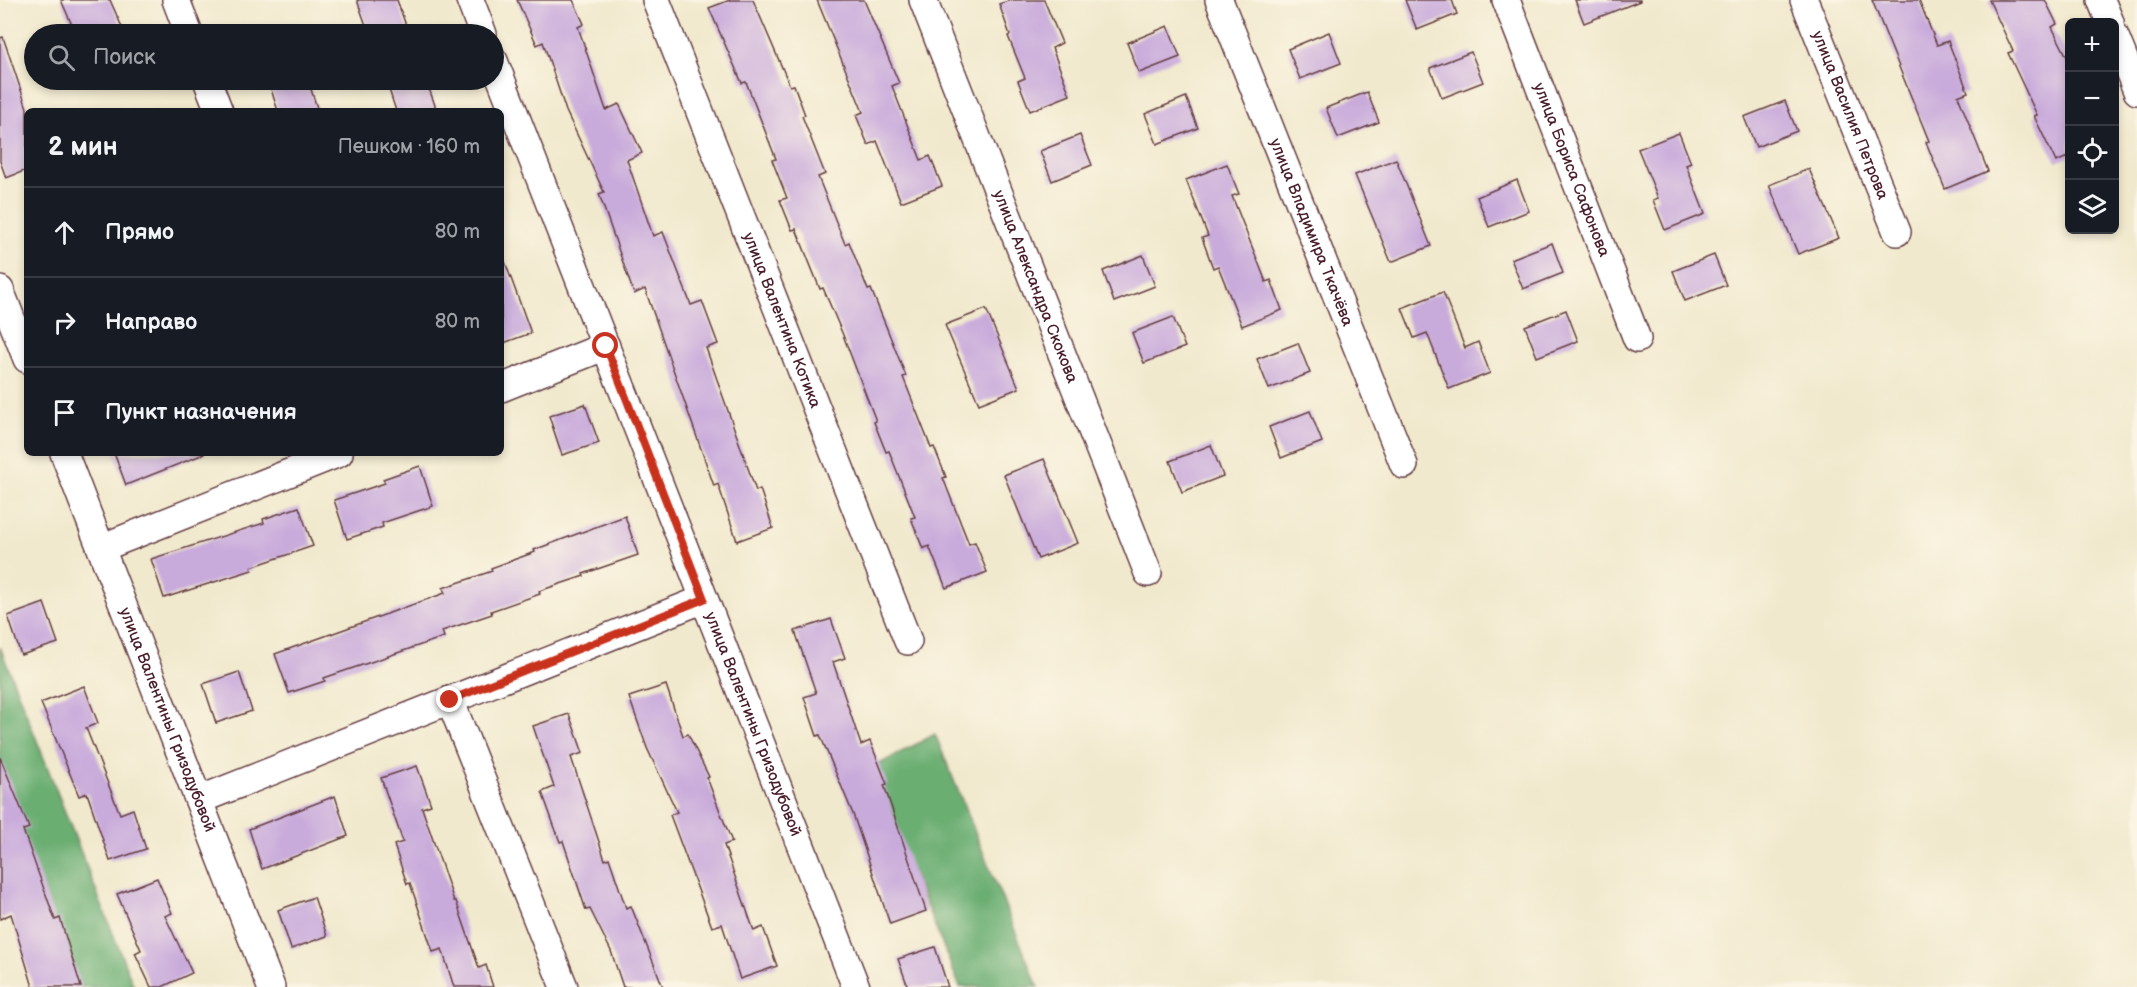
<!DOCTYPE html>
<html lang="ru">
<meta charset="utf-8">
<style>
:root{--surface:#171b24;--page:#20242c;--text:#f1f3f6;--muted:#9ea1a6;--line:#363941}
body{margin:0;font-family:"Balsamiq Sans",sans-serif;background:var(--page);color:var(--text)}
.controls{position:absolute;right:18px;top:18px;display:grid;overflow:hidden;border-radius:9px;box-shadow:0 3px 9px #0003}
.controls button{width:54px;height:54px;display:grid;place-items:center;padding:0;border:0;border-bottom:2px solid var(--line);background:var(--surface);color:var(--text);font:30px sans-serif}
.stop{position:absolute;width:18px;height:18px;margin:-14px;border:4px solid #c8321e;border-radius:50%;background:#fff}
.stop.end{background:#c8321e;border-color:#fff;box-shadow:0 2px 6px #0008}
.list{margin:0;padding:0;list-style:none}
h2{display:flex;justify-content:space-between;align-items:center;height:78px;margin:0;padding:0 24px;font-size:26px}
h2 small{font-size:20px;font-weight:400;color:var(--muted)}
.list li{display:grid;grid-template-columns:39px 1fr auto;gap:18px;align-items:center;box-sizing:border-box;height:90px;padding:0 24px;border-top:2px solid var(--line)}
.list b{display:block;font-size:22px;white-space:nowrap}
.list em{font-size:20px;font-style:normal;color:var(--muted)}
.icon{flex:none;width:33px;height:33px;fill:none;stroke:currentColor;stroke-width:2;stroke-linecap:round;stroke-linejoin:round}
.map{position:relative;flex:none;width:2137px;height:987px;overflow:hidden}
.search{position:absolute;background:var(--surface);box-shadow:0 3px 9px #0003;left:24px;top:24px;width:480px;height:66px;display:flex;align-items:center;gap:15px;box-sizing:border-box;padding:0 21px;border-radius:33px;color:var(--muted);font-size:22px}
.panel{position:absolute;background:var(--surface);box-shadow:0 3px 9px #0003;left:24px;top:108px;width:480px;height:348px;border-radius:9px}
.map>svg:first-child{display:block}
.forest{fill:#6bae72;stroke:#5a664e;stroke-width:1.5}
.building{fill:#c9abdb}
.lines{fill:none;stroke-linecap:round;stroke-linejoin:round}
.minor-casing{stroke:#633d43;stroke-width:30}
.minor{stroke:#fff;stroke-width:27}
.route{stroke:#c8321e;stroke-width:8}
.labels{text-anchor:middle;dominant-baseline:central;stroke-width:4.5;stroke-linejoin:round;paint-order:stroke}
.street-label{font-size:16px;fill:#4a1f2b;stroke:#fcf5e5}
</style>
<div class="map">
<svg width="2137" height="987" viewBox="0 0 2137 987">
<rect width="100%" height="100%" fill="#fcf5e5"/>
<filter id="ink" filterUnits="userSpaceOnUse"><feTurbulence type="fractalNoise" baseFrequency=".0167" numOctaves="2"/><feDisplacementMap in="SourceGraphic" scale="12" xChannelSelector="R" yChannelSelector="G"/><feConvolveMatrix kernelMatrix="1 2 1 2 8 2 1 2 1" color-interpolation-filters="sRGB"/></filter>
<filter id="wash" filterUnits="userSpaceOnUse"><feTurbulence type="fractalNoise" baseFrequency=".008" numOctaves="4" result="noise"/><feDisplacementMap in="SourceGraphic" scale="24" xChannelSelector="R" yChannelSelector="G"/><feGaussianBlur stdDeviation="1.35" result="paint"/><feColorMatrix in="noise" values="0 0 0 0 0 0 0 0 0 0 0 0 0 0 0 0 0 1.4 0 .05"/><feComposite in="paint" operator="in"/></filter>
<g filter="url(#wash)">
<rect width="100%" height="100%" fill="#f1e9cd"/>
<g class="forest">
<path d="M0 647 134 987H73L0 805Z"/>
<path d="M935 734 1038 987H960L870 769Z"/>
</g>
<g id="blocks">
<g class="building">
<path d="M61 0H110L125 34H76Z"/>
<path d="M357 0H397L409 34H369Z"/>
<path d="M517 0H573L584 24 578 27 606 110 619 104 642 153 627 160 653 236 663 232 691 305 702 301 718 344 706 348 756 491 760 489 773 528 737 541 718 484 714 486 645 289 634 294 599 194 604 192 566 111 543 42 537 45Z"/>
<path d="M730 0H753L790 86 794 85 805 115 802 116 825 174 818 177 845 244 849 242 868 290 871 289 906 376 903 377 931 448 934 447 946 477 943 478 969 544 975 542 987 572 946 588 929 546 923 549 911 518 915 517 889 451 886 452 874 422 876 421 843 335 823 288 820 289 796 229 792 230 780 200 787 198 772 160 776 159 746 82 742 83 709 8Z"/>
<path d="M817 0H864L899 83 892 86 921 160 930 156 942 186 901 202 877 141 868 145 856 115 863 112Z"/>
<path d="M1011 0H1044L1062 43 1052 48 1070 95 1030 111 1018 81 1025 78 1008 36 1010 35 999 4Z"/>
<path d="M1405 0H1452L1457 14 1417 30Z"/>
<path d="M1575 0H1640V1L1584 23Z"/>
<path d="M1872 0H1919L1937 45 1948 41 1968 92 1958 96 1988 171 1945 189 1926 142 1929 141Z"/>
<path d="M1989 0H2045L2057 24 2052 27 2070 63V156L2056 162 2034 116 2037 115 2008 53 2013 51Z"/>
<path d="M1168 26 1180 57 1139 73 1127 43Z"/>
<path d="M1329 32 1341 63 1300 79 1288 49Z"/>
<path d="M3 37 27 108V170L6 178 0 161V38Z"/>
<path d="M1471 52 1483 82 1442 98 1430 68Z"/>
<path d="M268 80H308L318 111H278Z"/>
<path d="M386 80H426L437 111H396Z"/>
<path d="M1367 92 1379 122 1338 138 1326 108Z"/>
<path d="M1186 97 1198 128 1157 144 1145 114Z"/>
<path d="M1785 101 1797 131 1756 147 1744 117Z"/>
<path d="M1679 133 1691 163 1686 165 1705 214 1665 230 1653 200 1658 198 1638 149Z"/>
<path d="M1080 135 1092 165 1052 181 1040 151Z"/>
<path d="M1396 159 1431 246 1391 262 1355 175Z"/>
<path d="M1227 164 1239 194 1232 196 1266 282 1271 280 1282 310 1242 326 1218 266 1213 268 1202 238 1208 236 1186 180Z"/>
<path d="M1809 169 1839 238 1798 254 1769 185Z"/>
<path d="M1517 180 1529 211 1489 227 1477 197Z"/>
<path d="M1552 243 1563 273 1523 289 1511 259Z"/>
<path d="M1143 255 1155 286 1114 302 1103 271Z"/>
<path d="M1714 255 1726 285 1685 301 1673 271Z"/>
<path d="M504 259 531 333 501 344V260Z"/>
<path d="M1443 292 1465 348 1478 342 1490 373 1449 389 1427 333 1414 338 1402 308Z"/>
<path d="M986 309 1019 388 979 404 945 325Z"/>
<path d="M1566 310 1578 341 1537 357 1525 326Z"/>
<path d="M1173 317 1185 347 1144 363 1132 333Z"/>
<path d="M1298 343 1310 373 1269 389 1257 359Z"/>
<path d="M585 404 599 443 562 455 549 416Z"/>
<path d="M1310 411 1322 442 1281 458 1269 427Z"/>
<path d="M1211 445 1223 476 1182 492 1170 461Z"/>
<path d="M114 453H204V454L126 485Z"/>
<path d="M1044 459 1078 543 1038 559 1004 475Z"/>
<path d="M420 466 433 506 382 523 383 527 347 539 334 500 385 483 383 479Z"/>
<path d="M299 507 313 546 251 567 252 570 164 598 151 559 264 523 263 519Z"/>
<path d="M625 516 638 555 583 574 584 576 539 591 540 594 491 611 492 614 442 631 444 637 324 678 325 681 289 693 275 654 445 593 443 588 492 571 491 568 535 552 534 550Z"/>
<path d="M44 603 58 643 21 655 8 616Z"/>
<path d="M831 619 845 658 833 662 861 745 870 741 887 784 884 785 926 911 890 924 853 814 820 735 817 736 804 697 816 693 795 631Z"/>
<path d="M239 672 252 711 216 723 203 684Z"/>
<path d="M666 685 683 736 688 734 709 777 707 778 732 842 724 845 754 931 763 927 777 966 740 979 722 924 712 927 670 815 677 812 647 748 629 697Z"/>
<path d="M84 686 98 723 86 728 120 814 133 809 146 849 110 861 87 793 79 796 41 703Z"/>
<path d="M569 714 583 753 571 757 605 860 609 858 626 908 631 906 663 987H623L611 951 590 909 586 910 563 841 560 842 542 792 554 787 533 726Z"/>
<path d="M0 757 29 828 23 830 55 920 60 918 81 987H33L11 914 0 919Z"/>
<path d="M417 766 431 805 422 808 454 901H456L479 968 486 965 493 987H454L442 949 433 952 410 883 407 884 394 845 403 842 381 778Z"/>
<path d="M335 796 348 836 262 869 249 829Z"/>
<path d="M157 878 172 913 165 916 192 973 162 987H151L135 953 141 950 117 894Z"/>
<path d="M314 897 327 936 291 949 278 910Z"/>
<path d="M935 947 948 987H908L898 959Z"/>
</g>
</g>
</g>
<g filter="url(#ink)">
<use href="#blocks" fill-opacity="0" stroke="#633d43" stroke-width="1.5"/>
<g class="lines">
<g class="minor-casing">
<g id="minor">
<path d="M176 0 189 34"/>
<path d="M470 0 483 34"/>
<path id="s1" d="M656 0 908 641"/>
<path id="s2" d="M923 0 1148 573"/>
<path id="s3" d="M1219 0 1404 465"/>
<path id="s4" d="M1506 0 1637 339"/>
<path id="s5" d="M1804 0 1897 232"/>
<path d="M2101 0 2110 22"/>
<path d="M2114 34 2137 91"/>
<path id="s6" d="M494 61 856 987"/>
<path d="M207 80 219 111"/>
<path d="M0 290 27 359"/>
<path d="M501 388 606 346"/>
<path id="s7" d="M64 453 271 987"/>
<path d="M101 548 339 453"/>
<path d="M450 700 564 987"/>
<path d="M199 800 704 599"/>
</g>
</g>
<use href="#minor" class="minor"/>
</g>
</g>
<g class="lines" filter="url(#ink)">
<path class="route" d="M450 700 704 599 606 346"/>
</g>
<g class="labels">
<g class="street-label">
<text stroke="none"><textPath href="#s5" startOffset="124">улица Василия Петрова</textPath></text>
<text stroke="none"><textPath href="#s4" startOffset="182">улица Бориса Сафонова</textPath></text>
<text stroke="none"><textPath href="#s3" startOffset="250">улица Владимира Ткачёва</textPath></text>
<text stroke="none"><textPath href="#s2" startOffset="308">улица Александра Скокова</textPath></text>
<text stroke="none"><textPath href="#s1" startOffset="344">улица Валентина Котика</textPath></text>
<text stroke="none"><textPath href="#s7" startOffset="286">улица Валентины Гризодубовой</textPath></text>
<text stroke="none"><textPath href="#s6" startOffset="712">улица Валентины Гризодубовой</textPath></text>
</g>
</g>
</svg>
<div class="controls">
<button>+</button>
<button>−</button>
<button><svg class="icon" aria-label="locate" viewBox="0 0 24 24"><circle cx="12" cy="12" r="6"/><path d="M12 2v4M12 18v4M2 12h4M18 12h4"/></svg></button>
<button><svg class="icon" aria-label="layers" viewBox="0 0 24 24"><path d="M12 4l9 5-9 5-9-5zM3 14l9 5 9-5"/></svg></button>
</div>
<div class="stop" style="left:606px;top:346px"></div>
<div class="stop end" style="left:450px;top:700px"></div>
<div class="search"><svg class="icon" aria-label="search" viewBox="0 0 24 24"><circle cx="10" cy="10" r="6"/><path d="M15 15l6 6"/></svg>Поиск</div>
<section class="panel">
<h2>2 мин<small>Пешком · 160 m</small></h2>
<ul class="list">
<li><svg class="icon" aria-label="ahead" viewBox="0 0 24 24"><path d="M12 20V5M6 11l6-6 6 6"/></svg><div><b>Прямо</b></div><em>80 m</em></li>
<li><svg class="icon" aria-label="right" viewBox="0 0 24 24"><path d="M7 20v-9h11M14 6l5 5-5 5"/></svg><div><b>Направо</b></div><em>80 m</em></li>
<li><svg class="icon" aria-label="arrive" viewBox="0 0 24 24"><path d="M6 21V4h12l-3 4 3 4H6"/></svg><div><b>Пункт назначения</b></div></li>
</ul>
</section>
</div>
